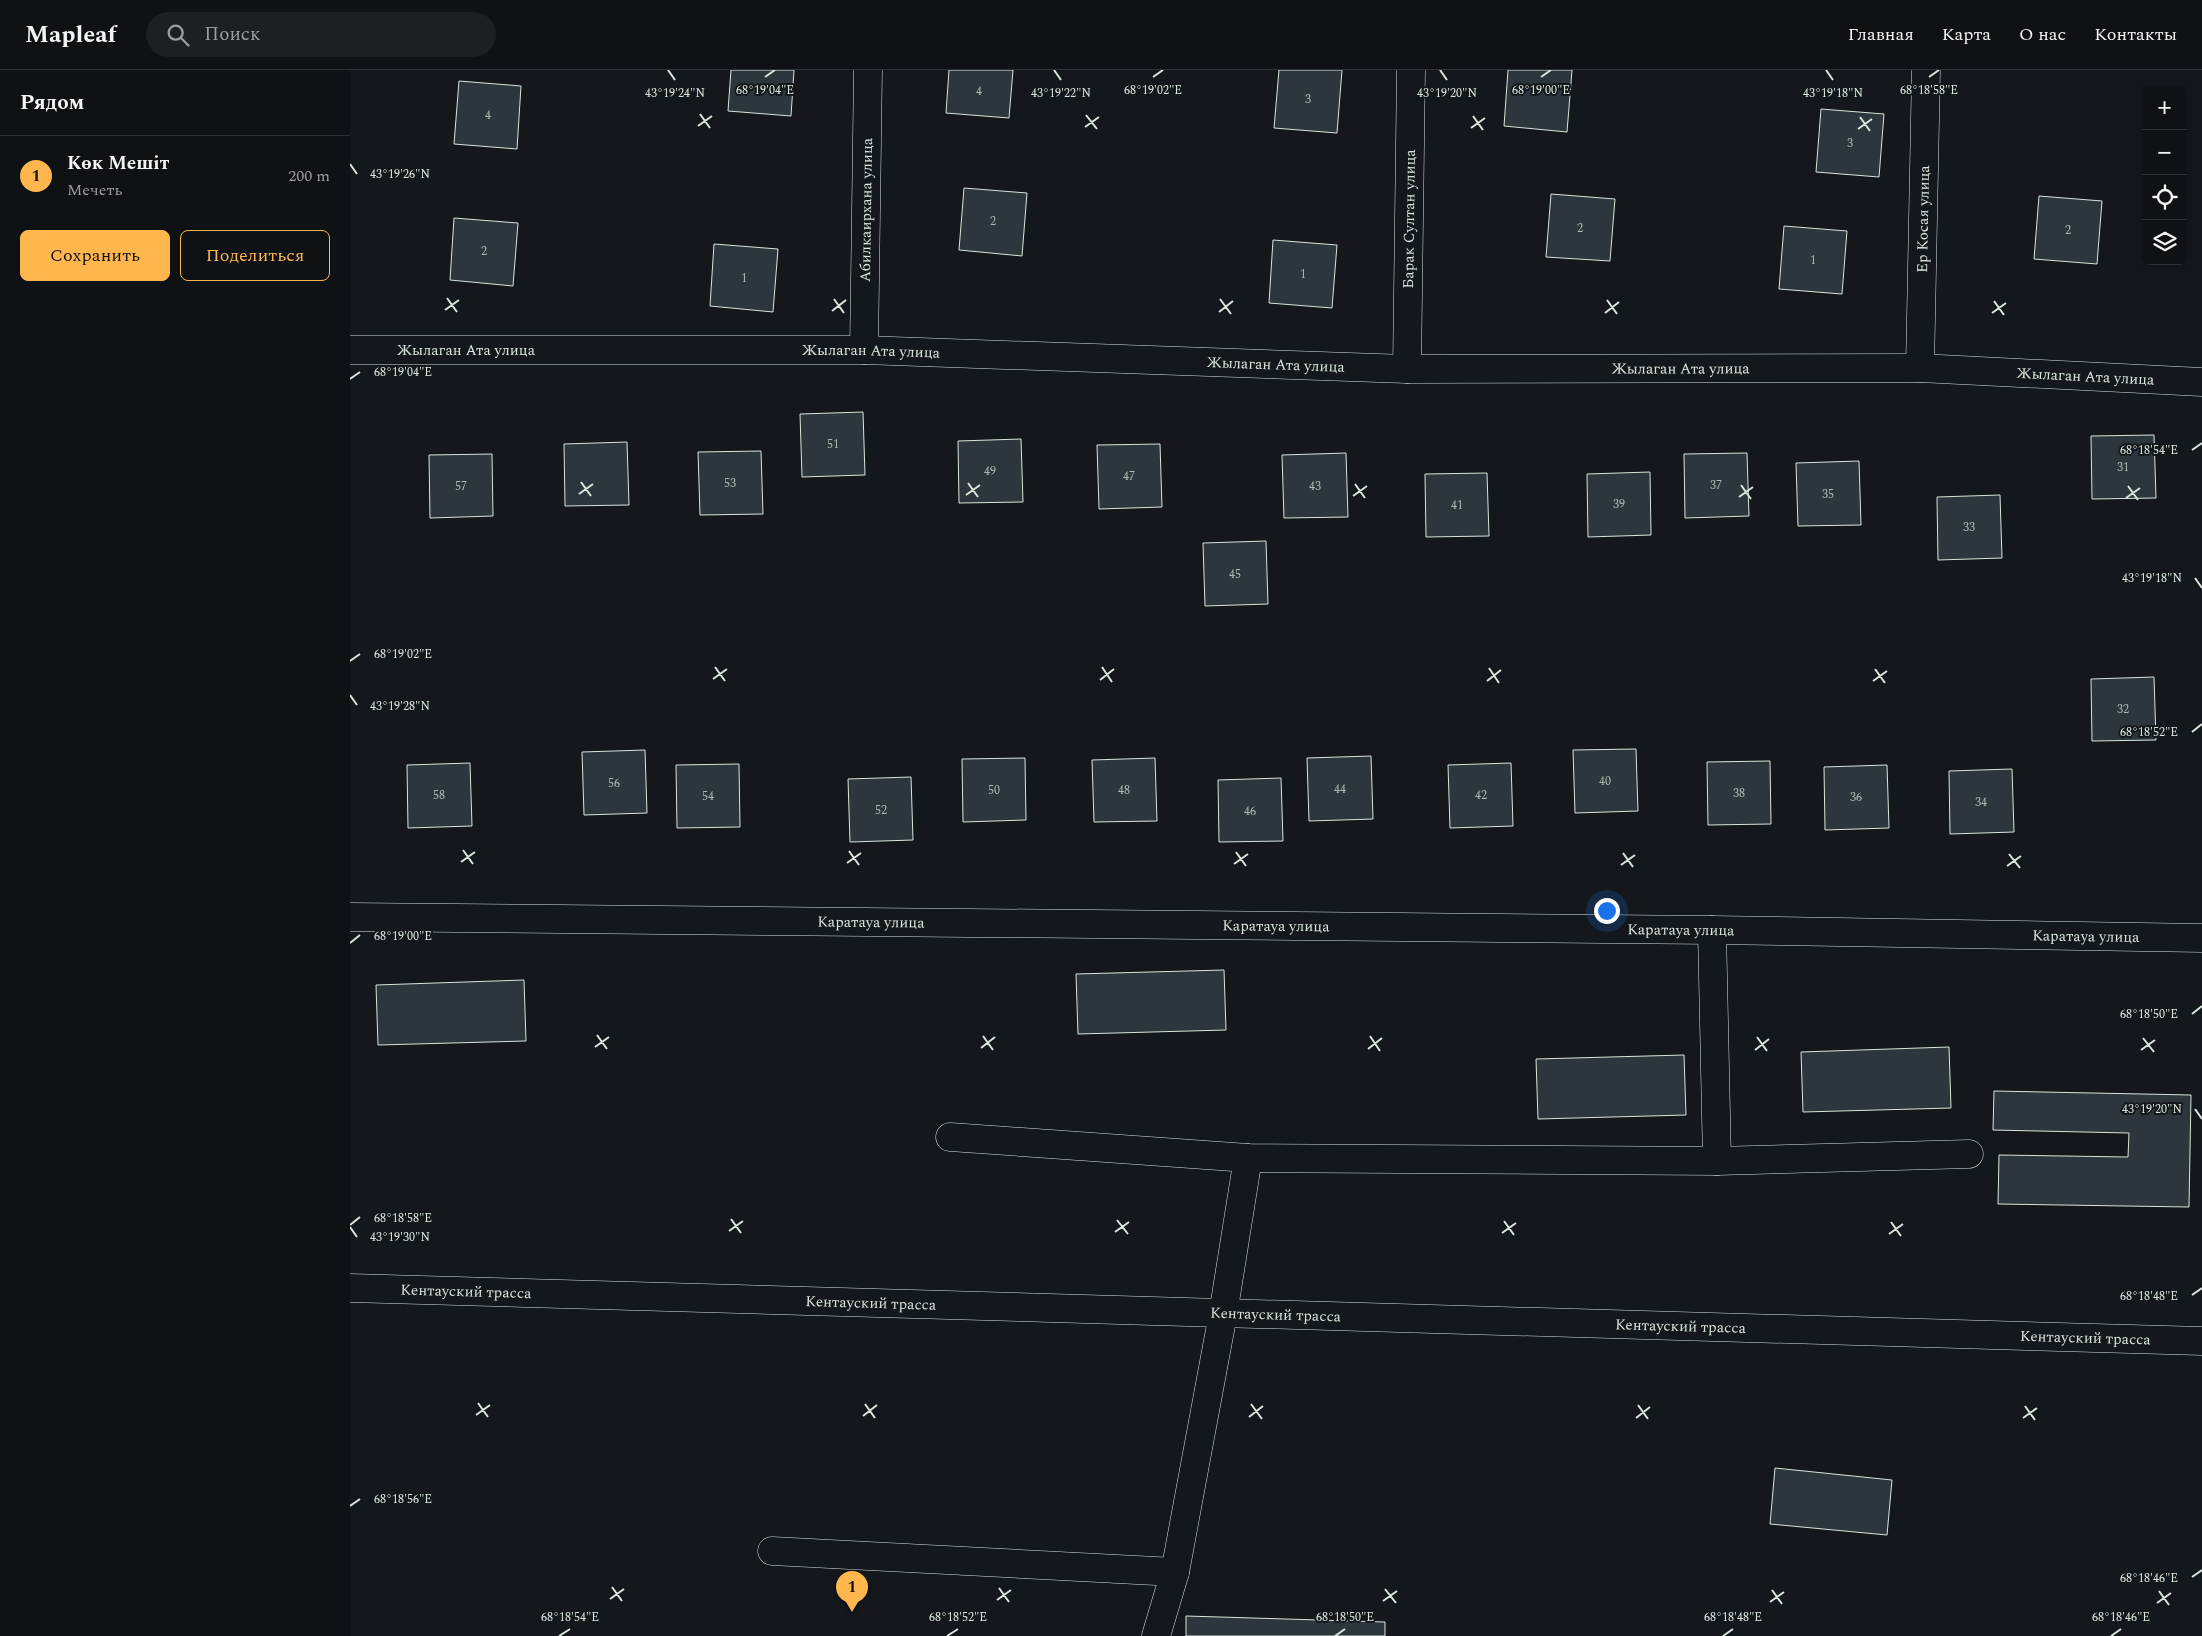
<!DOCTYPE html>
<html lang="ru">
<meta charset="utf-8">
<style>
:root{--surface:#0f1215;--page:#1d2022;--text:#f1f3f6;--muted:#9b9ea0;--line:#2f3234;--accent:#ffb74d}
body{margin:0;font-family:Spectral,serif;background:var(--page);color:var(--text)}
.controls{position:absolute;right:15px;top:15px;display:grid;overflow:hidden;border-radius:8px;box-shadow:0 2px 8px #0003}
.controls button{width:45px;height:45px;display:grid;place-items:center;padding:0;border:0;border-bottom:1px solid var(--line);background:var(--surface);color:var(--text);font:25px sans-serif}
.you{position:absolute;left:1256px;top:840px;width:18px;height:18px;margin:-12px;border:4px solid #fff;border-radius:50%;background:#1a73e8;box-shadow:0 0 0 8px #1a73e833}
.badge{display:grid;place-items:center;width:32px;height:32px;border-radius:50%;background:var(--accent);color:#111;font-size:16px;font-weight:700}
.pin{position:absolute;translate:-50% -41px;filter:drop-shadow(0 1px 2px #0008)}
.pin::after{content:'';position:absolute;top:26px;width:18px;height:15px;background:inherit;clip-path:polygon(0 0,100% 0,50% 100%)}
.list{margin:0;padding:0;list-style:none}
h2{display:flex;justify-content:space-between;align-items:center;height:65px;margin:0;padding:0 20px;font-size:21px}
h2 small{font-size:16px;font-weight:400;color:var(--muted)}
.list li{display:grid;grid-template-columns:32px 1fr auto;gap:15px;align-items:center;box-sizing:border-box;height:80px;padding:0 20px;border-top:1px solid var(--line)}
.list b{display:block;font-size:19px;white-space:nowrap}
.list p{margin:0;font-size:16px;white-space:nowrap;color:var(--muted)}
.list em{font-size:16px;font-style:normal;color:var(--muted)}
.actions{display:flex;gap:10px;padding:15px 20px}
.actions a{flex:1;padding:11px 0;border:1px solid var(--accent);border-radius:8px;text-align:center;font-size:18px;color:var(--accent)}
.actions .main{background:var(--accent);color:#111}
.icon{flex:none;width:28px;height:28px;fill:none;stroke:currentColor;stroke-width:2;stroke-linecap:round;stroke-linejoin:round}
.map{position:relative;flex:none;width:1852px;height:1566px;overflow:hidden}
header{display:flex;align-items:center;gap:30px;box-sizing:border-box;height:70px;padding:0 25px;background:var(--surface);border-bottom:1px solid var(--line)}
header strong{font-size:24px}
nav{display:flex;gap:28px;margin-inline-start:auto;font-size:18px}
.search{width:350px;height:45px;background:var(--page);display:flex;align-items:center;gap:12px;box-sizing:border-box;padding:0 18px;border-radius:28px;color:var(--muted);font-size:19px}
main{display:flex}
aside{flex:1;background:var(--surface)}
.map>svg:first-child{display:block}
.building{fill:#2c363c;stroke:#d8e6dc}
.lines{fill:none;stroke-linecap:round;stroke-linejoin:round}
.minor-casing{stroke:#d8e6dc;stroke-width:29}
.major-casing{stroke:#d8e6dc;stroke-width:29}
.minor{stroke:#14181c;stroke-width:28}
.major{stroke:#14181c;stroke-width:28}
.ticks{fill:none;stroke:#d8e6dc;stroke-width:2}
.labels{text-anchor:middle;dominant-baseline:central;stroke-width:4;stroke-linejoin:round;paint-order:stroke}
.number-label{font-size:12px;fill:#adbab4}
.street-label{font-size:15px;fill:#d8e6dc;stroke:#14181c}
.ticks-label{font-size:12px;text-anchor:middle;fill:#d8e6dc;stroke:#14181c;stroke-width:4;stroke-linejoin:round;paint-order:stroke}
</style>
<header>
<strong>Mapleaf</strong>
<div class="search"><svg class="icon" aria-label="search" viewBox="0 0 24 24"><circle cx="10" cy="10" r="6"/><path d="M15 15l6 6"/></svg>Поиск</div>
<nav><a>Главная</a><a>Карта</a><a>О нас</a><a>Контакты</a></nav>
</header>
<main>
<aside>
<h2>Рядом<small></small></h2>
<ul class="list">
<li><span class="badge">1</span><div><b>Көк Мешіт</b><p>Мечеть</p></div><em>200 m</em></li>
</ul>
<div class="actions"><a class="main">Сохранить</a><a>Поделиться</a></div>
</aside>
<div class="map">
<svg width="1852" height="1566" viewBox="0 0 1852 1566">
<rect width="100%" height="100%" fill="#14181c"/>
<g class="building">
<path d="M381 0H444L441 46 378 41Z"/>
<path d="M599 0H663L659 48 596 43Z"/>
<path d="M929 0H992L987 63 924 58Z"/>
<path d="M1158 0H1222L1217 62 1154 56Z"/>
<path d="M109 11 171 16 167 79 104 74Z"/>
<path d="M1471 39 1534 44 1529 107 1466 102Z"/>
<path d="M614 118 677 123 672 186 609 180Z"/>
<path d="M1201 124 1265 129 1260 191 1196 187Z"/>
<path d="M1689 126 1752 131 1747 194 1684 189Z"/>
<path d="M104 148 168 153 163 216 100 210Z"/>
<path d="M1434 156 1497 161 1492 224 1429 219Z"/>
<path d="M923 170 987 175 982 238 919 233Z"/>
<path d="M364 174 428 179 423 242 360 236Z"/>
<path d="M513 342 515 405 452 407 450 344Z"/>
<path d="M1804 365 1806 428 1742 429 1741 366Z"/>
<path d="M671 369 673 432 609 433 608 371Z"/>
<path d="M277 372 279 435 215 436 214 374Z"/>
<path d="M810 374 812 437 749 439 747 375Z"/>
<path d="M411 381 413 444 350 445 348 382Z"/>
<path d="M996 383 998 447 934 448 932 385Z"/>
<path d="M1397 383 1399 446 1335 448 1334 384Z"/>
<path d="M142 384 143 446 80 448 79 385Z"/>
<path d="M1509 391 1511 455 1448 456 1446 393Z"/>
<path d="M1300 402 1301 465 1238 467 1237 404Z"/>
<path d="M1137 403 1139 466 1076 467 1075 404Z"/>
<path d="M1650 425 1652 488 1588 490 1587 427Z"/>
<path d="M916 471 918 534 855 536 853 473Z"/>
<path d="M1804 607 1806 670 1742 671 1741 609Z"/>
<path d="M1286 679 1288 741 1225 743 1223 680Z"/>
<path d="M295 680 297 743 234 745 232 682Z"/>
<path d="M1021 686 1023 749 959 751 957 688Z"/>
<path d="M675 688 676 750 613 752 612 689Z"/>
<path d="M805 688 807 751 744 752 742 690Z"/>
<path d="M1420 691 1421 754 1358 755 1357 692Z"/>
<path d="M120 693 122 756 58 758 57 695Z"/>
<path d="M1161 693 1163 756 1100 758 1098 695Z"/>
<path d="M389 694 390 757 327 758 326 695Z"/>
<path d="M1537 695 1539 758 1475 760 1474 697Z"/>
<path d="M1662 699 1664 762 1600 764 1599 701Z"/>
<path d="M561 707 563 770 500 772 498 709Z"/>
<path d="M931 708 933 771 869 772 868 710Z"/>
<path d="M874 900 876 960 728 964 726 904Z"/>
<path d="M174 910 176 971 28 975 26 915Z"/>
<path d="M1599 977 1601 1038 1453 1042 1451 982Z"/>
<path d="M1334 985 1336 1045 1188 1049 1186 989Z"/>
<path d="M1644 1021 1841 1025 1839 1137 1648 1134 1649 1085 1778 1087 1779 1063 1643 1060Z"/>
<path d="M1425 1398 1542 1410 1537 1465 1420 1454Z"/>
<path d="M836 1546 1035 1552V1566H836Z"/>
</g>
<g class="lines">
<g class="minor-casing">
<g id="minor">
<path id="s1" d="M0 280H514L1057 299 1570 298 1852 312"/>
<path id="s2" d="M514 280 518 0"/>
<path id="s3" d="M1570 298 1576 0"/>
<path id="s4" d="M1057 299 1061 0"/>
<path id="s5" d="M0 847 1362 860 1852 868"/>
<path d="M1362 860 1367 1091"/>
<path d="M600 1067 898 1088 1367 1091 1619 1084"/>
<path d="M422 1481 825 1502"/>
<path d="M806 1566 825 1502 873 1244 898 1088"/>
</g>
</g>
<g class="major-casing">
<g id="major">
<path id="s6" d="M0 1218 1852 1271"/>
</g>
</g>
<use href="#minor" class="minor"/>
<use href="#major" class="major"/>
</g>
<path class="ticks" d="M318 0 325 10M704 0 711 10M1090 0 1097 10M1476 0 1483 10M415 7 425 0M803 7 813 0M1191 7 1201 0M1579 7 1589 0M350 44 360 58M736 45 747 59M1123 46 1133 60M1510 47 1520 61M348 56 362 46M735 57 749 47M1121 58 1135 48M1508 59 1522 49M0 94 7 104M97 228 107 242M484 229 494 243M870 229 881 244M1257 230 1267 244M1644 231 1654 245M95 240 109 230M482 241 496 230M869 242 883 231M1255 243 1269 232M1642 243 1656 233M0 309 10 302M1842 380 1852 373M231 412 241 426M618 413 628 427M1005 414 1015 428M1391 415 1401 429M1778 416 1788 430M229 424 243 414M616 425 630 415M1003 426 1017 416M1389 427 1403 417M1776 428 1790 418M1845 508 1852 518M0 591 10 584M365 597 375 611M752 597 762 612M1139 598 1149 613M1525 599 1535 613M363 609 377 599M750 610 764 599M1137 611 1151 600M1523 611 1537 601M0 625 7 635M1842 662 1852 654M113 780 123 794M499 781 509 795M886 782 896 796M1273 783 1283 797M1659 784 1670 798M111 792 125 782M497 793 511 783M884 794 898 784M1271 795 1285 785M1657 796 1671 786M0 873 10 865M1842 944 1852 936M247 965 257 979M633 966 643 980M1020 966 1030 981M1407 967 1417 981M1793 968 1804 982M245 977 259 967M631 978 645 967M1018 979 1032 968M1405 980 1419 969M1791 980 1805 970M1845 1039 1852 1049M381 1149 391 1163M767 1150 778 1164M1154 1151 1164 1165M1541 1152 1551 1166M0 1155 10 1147M0 1157 7 1167M379 1161 393 1151M765 1162 779 1152M1152 1163 1166 1153M1539 1164 1553 1154M1842 1225 1852 1218M128 1333 138 1347M515 1334 525 1348M901 1334 912 1349M1288 1335 1298 1349M1675 1336 1685 1350M126 1345 140 1335M513 1346 527 1335M899 1347 913 1336M1286 1348 1300 1337M1673 1348 1687 1338M0 1436 10 1429M1842 1507 1852 1500M262 1517 272 1531M649 1518 659 1532M1035 1519 1046 1533M1422 1520 1432 1534M1809 1521 1819 1535M260 1529 274 1519M647 1530 661 1520M1033 1531 1047 1521M1420 1532 1434 1522M1807 1533 1821 1523M209 1566 220 1559M597 1566 608 1559M985 1566 995 1559M1373 1566 1383 1559M1761 1566 1771 1559"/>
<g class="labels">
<g class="number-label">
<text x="629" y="21">4</text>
<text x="958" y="29">3</text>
<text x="138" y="45">4</text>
<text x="1500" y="73">3</text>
<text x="643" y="151">2</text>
<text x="1230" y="158">2</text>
<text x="1718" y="160">2</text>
<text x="134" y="181">2</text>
<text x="1463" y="190">1</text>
<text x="953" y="204">1</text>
<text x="394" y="208">1</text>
<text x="483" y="374">51</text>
<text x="1773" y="397">31</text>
<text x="640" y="401">49</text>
<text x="779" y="406">47</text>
<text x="380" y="413">53</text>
<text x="1366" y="415">37</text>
<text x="111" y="416">57</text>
<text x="965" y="416">43</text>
<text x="1478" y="424">35</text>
<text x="1269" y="434">39</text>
<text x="1107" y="435">41</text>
<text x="1619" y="457">33</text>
<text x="885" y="504">45</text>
<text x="1773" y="639">32</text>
<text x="1255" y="711">40</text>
<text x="264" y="713">56</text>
<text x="990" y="719">44</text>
<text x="644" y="720">50</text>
<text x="774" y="720">48</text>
<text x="1389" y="723">38</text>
<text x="89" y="725">58</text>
<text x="1131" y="725">42</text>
<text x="358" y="726">54</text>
<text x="1506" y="727">36</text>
<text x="1631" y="732">34</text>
<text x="531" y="740">52</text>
<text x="900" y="741">46</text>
</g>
<g class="street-label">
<text stroke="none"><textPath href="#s2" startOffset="140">Абилкаирхана улица</textPath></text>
<text stroke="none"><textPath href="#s3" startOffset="149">Ер Косая улица</textPath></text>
<text stroke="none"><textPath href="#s4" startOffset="150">Барак Султан улица</textPath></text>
<text stroke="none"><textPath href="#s1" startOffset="116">Жылаган Ата улица</textPath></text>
<text stroke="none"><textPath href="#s1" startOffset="521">Жылаган Ата улица</textPath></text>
<text stroke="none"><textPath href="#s1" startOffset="926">Жылаган Ата улица</textPath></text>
<text stroke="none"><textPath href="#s1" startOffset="1331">Жылаган Ата улица</textPath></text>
<text stroke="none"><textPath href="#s1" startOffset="1736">Жылаган Ата улица</textPath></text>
<text stroke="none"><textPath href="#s5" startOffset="521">Каратауа улица</textPath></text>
<text stroke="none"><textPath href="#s5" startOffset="926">Каратауа улица</textPath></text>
<text stroke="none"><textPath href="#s5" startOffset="1331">Каратауа улица</textPath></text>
<text stroke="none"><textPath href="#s5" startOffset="1736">Каратауа улица</textPath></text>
<text stroke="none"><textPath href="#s6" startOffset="116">Кентауский трасса</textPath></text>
<text stroke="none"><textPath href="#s6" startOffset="521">Кентауский трасса</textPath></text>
<text stroke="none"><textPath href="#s6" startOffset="926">Кентауский трасса</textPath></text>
<text stroke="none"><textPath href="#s6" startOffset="1331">Кентауский трасса</textPath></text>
<text stroke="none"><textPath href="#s6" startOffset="1736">Кентауский трасса</textPath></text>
</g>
</g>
<g class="ticks-label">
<text x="803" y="24">68°19'02"E</text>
<text x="415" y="24">68°19'04"E</text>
<text x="1191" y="24">68°19'00"E</text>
<text x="1579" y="24">68°18'58"E</text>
<text x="325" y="27">43°19'24"N</text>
<text x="711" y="27">43°19'22"N</text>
<text x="1097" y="27">43°19'20"N</text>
<text x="1483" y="27">43°19'18"N</text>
<text x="50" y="108">43°19'26"N</text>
<text x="53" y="306">68°19'04"E</text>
<text x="1799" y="384">68°18'54"E</text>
<text x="1802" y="512">43°19'18"N</text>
<text x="53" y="588">68°19'02"E</text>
<text x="50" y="640">43°19'28"N</text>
<text x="1799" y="666">68°18'52"E</text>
<text x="53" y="870">68°19'00"E</text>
<text x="1799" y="948">68°18'50"E</text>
<text x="1802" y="1043">43°19'20"N</text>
<text x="53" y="1152">68°18'58"E</text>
<text x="50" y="1171">43°19'30"N</text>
<text x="1799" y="1230">68°18'48"E</text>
<text x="53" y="1433">68°18'56"E</text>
<text x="1799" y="1512">68°18'46"E</text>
<text x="220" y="1551">68°18'54"E</text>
<text x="608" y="1551">68°18'52"E</text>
<text x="995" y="1551">68°18'50"E</text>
<text x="1383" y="1551">68°18'48"E</text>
<text x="1771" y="1551">68°18'46"E</text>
</g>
</svg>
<div class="controls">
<button>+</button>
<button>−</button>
<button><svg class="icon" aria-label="locate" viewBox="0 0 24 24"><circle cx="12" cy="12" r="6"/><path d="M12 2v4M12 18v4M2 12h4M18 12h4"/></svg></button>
<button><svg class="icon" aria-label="layers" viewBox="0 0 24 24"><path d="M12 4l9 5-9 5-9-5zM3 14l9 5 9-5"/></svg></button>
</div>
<div class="you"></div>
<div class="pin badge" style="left:502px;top:1542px">1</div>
</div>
</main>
